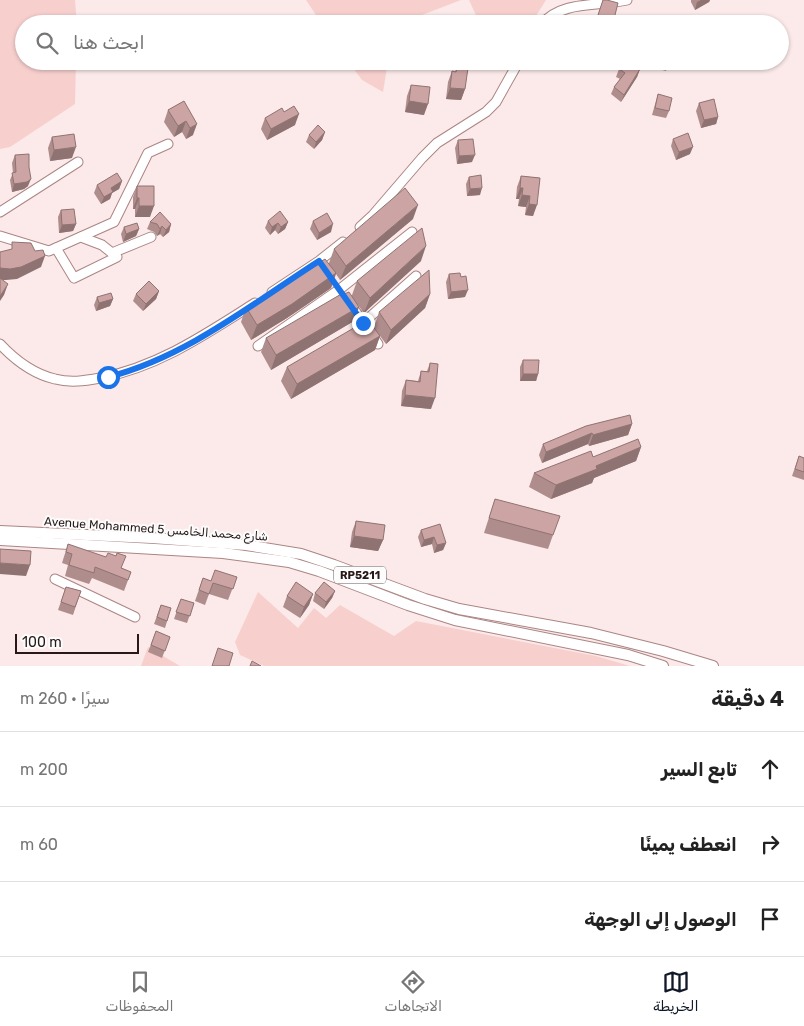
<!DOCTYPE html>
<html lang="ar">
<meta charset="utf-8">
<style>
:root{--surface:#fff;--page:#f2f2f2;--text:#222;--muted:#767676;--line:#e0e0e0;--accent:#111827}
body{margin:0;font-family:Rubik,Vazirmatn,sans-serif;background:var(--page);color:var(--text);direction:rtl}
.scale{position:absolute;left:15px;bottom:12px;width:124px;box-sizing:border-box;padding-left:5px;border:2px solid #271918;border-top:0;font-size:14px;line-height:18px;white-space:nowrap;color:#271918;-webkit-text-stroke:4px #fcfcfc;paint-order:stroke}
.stop{position:absolute;width:15px;height:15px;margin:-11px;border:4px solid #1a73e8;border-radius:50%;background:#fff}
.stop.end{background:#1a73e8;border-color:#fff;box-shadow:0 1px 5px #0008}
.list{margin:0;padding:0;list-style:none}
h2{display:flex;justify-content:space-between;align-items:center;height:65px;margin:0;padding:0 20px;font-size:21px}
h2 small{font-size:16px;font-weight:400;color:var(--muted)}
.list li{display:grid;grid-template-columns:32px 1fr auto;gap:15px;align-items:center;box-sizing:border-box;height:75px;padding:0 20px;border-top:1px solid var(--line)}
.list b{display:block;font-size:19px;white-space:nowrap}
.list em{font-size:16px;font-style:normal;color:var(--muted)}
.icon{flex:none;width:28px;height:28px;fill:none;stroke:currentColor;stroke-width:2;stroke-linecap:round;stroke-linejoin:round}
.map{position:relative;flex:none;width:804px;height:666px;overflow:hidden;direction:ltr}
.search{position:absolute;background:var(--surface);box-shadow:0 1px 4px #0004;left:15px;right:15px;top:15px;height:55px;display:flex;align-items:center;gap:12px;box-sizing:border-box;padding:0 18px;border-radius:28px;color:var(--muted);font-size:19px}
.sheet{height:290px;background:var(--surface)}
nav{display:flex;justify-content:space-around;align-items:center;box-sizing:border-box;height:70px;border-top:1px solid var(--line);background:var(--surface);font-size:14px;color:var(--muted)}
nav a{display:grid;justify-items:center;gap:2px}
nav .on{color:var(--accent)}
.map>svg:first-child{display:block}
.green{fill:#f7d0ce}
.lines{fill:none;stroke-linecap:round;stroke-linejoin:round}
.minor-casing{stroke:#ab8584;stroke-width:11}
.major-casing{stroke:#ab8584;stroke-width:12}
.minor{stroke:#fff;stroke-width:9}
.major{stroke:#fff;stroke-width:10}
.wall{fill:#af8d8c}
.shaded-wall{fill:#8f7372}
.building{fill:#cca4a3;stroke:#8f7372}
.route{stroke:#1a73e8;stroke-width:6}
.labels{text-anchor:middle;dominant-baseline:central;stroke-width:4;stroke-linejoin:round;paint-order:stroke}
.shield{fill:#fcfcfc;stroke:#675d5c;stroke-width:1}
.shield-label{font-size:11px;font-weight:bold;fill:#271918}
.street-label{font-size:12px;fill:#271918;stroke:#fcfcfc}
</style>
<div class="map">
<svg width="804" height="666" viewBox="0 0 804 666">
<rect width="100%" height="100%" fill="#fbeae9"/>
<g class="green">
<path d="M0 0H75L77 24H24V61H76L75 104 10 147 0 149Z"/>
<path d="M306 0H461L409 20 407 24H322Z"/>
<path d="M469 0H546L531 24H480Z"/>
<path d="M348 61H388L383 92 362 80Z"/>
<path d="M258 592 298 628 314 608 326 618 340 605 394 636 416 621 596 656 630 666H264L240 655 235 642Z"/>
<path d="M148 647 180 666H141Z"/>
</g>
<g class="lines">
<g class="minor-casing">
<g id="minor">
<path d="M542 24C563 0 597 7 627 0"/>
<path d="M0 212 78 162"/>
<path d="M360 227 373 215 422 158 437 143 486 112 496 102 519 61"/>
<path d="M0 236 49 251 114 222 148 153 168 144"/>
<path d="M56 248 74 278 117 257 102 245 81 237"/>
<path d="M112 253 151 237"/>
<path d="M272 292 319 261 343 242"/>
<path d="M351 305 378 344"/>
<path d="M363 323 416 276"/>
<path d="M0 344C14 359 34 374 55 379 70 383 84 381 100 378 158 367 206 334 255 303"/>
<path d="M258 346 340 289 412 232"/>
<path d="M55 579 135 617"/>
</g>
</g>
<g class="major-casing">
<g id="major">
<path d="M0 531 152 538 246 545 301 554 334 565 425 599 459 609 591 633 663 651 713 666"/>
<path d="M0 540 223 553 289 562 319 571 408 605 455 620 628 655 663 666"/>
</g>
</g>
<use href="#minor" class="minor"/>
<use href="#major" class="major"/>
</g>
<g class="wall">
<path d="M603 0 615 24H595Z"/>
<path d="M691 0H710L709 2 695 10 691 2Z"/>
<path d="M653 61H669L666 71 651 67Z"/>
<path d="M457 67 465 89 461 100 446 99 448 82 452 71 455 72Z"/>
<path d="M619 69H640L637 77 621 102 611 94 614 87 620 79 616 77Z"/>
<path d="M411 85 424 115 405 112 407 96Z"/>
<path d="M658 94 669 111 666 118 652 115Z"/>
<path d="M184 101 193 135 186 139 182 132 174 137 164 122 168 110Z"/>
<path d="M699 103 718 117 716 124 701 128 696 111Z"/>
<path d="M284 112 295 125 267 140 261 129 265 118Z"/>
<path d="M325 132 322 140 314 149 306 142 309 135Z"/>
<path d="M52 137 72 158 50 161 48 148Z"/>
<path d="M673 139 690 154 676 160 671 146Z"/>
<path d="M458 140 472 162 457 164 455 148Z"/>
<path d="M15 155 28 186 24 189 12 192 10 180 13 173 12 163Z"/>
<path d="M521 176 540 178 533 216 525 215 526 207 518 206 519 199H516L517 187Z"/>
<path d="M469 177 480 195 467 196 466 184Z"/>
<path d="M122 181 119 189 112 193 110 199 101 204 94 193 97 185Z"/>
<path d="M137 186 150 217H135V209H133V197Z"/>
<path d="M61 210 76 224 73 231 59 233 58 217Z"/>
<path d="M413 219 340 280 336 274 331 288 287 318 251 340 241 322 246 307 329 263 334 249Z"/>
<path d="M268 221 288 222 285 229 278 234 275 230 270 235 265 228Z"/>
<path d="M313 221 331 232 317 240 310 229Z"/>
<path d="M150 222 171 224 169 232 163 237 160 234 157 236 154 232 147 229Z"/>
<path d="M124 227 139 229 136 236 123 242 121 234Z"/>
<path d="M421 261 364 313 358 305 354 321 271 370 261 352 266 338 352 295 357 281Z"/>
<path d="M449 274 465 297 448 299 446 282Z"/>
<path d="M159 291 156 299 143 311 133 301 136 294Z"/>
<path d="M430 294 425 308 386 344 380 336 375 350 291 399 281 381 287 367 365 323 374 327 379 312Z"/>
<path d="M97 297 113 299 110 306 96 311 94 305Z"/>
<path d="M523 360 538 374 536 381H520V367Z"/>
<path d="M430 363 431 409 401 406 402 391 406 380 418 381 421 371H427Z"/>
<path d="M632 424 628 435 589 446 588 444 542 463 539 455 543 444Z"/>
<path d="M641 447 636 461 594 478 592 483 551 499 529 487 534 473 593 457Z"/>
<path d="M799 456 804 458V480L792 476Z"/>
<path d="M495 499 553 535 548 549 484 533Z"/>
<path d="M356 521 383 540 378 551 350 547 352 532Z"/>
<path d="M421 530 446 543 443 550 434 553 432 544 421 547 418 537Z"/>
<path d="M68 544 131 572 124 591 92 578 89 584 65 576 68 565 62 563Z"/>
<path d="M237 577 228 600 209 594 205 605 195 601 203 578 211 581Z"/>
<path d="M66 587 81 591 73 615 58 610Z"/>
<path d="M335 591 332 598 324 609 313 601 315 593Z"/>
<path d="M313 594 309 605 300 618 283 607 287 596Z"/>
<path d="M181 599 194 603 187 623 174 619Z"/>
<path d="M161 605 171 608 165 628 154 624Z"/>
<path d="M156 631 170 637 162 658 148 652Z"/>
</g>
<g class="shaded-wall">
<path d="M701 0H710L709 2 695 10 697 2Z"/>
<path d="M640 69 637 77 621 102 624 95Z"/>
<path d="M450 88 465 89 461 100 446 99Z"/>
<path d="M409 101 428 104 424 115 405 112Z"/>
<path d="M299 114 295 125 267 140 271 129Z"/>
<path d="M718 117 716 124 701 128 704 120Z"/>
<path d="M186 121 182 132 174 137 178 126Z"/>
<path d="M197 124 193 135 186 139 190 128Z"/>
<path d="M325 132 322 140 314 149 316 142Z"/>
<path d="M76 147 72 158 50 161 54 150Z"/>
<path d="M693 147 690 154 676 160 679 152Z"/>
<path d="M475 155 472 162 457 164 459 156Z"/>
<path d="M31 179 28 186 24 189 12 192 14 184Z"/>
<path d="M122 181 119 189 112 193 110 199 101 204 104 197 111 188Z"/>
<path d="M482 188 480 195 467 196 470 189Z"/>
<path d="M520 188H523L519 199H516Z"/>
<path d="M522 195 530 196 526 207 518 206Z"/>
<path d="M137 198H139L135 209H133Z"/>
<path d="M529 204 537 205 533 216 525 215Z"/>
<path d="M418 205 413 219 340 280 346 266Z"/>
<path d="M139 206H154L150 217H135Z"/>
<path d="M288 222 285 229 278 234 281 227Z"/>
<path d="M278 223 275 230 270 235 272 227Z"/>
<path d="M76 224 73 231 59 233 62 225Z"/>
<path d="M171 224 169 232 163 237 166 230Z"/>
<path d="M333 224 331 232 317 240 319 233Z"/>
<path d="M162 226 160 234 157 236 160 229Z"/>
<path d="M139 229 136 236 123 242 126 234Z"/>
<path d="M426 246 421 261 364 313 370 298Z"/>
<path d="M45 256 41 267 17 279 6 280H0V268Z"/>
<path d="M336 273 331 288 287 318 251 340 257 325Z"/>
<path d="M8 284 4 295 0 301V296Z"/>
<path d="M468 290 465 297 448 299 451 292Z"/>
<path d="M159 291 156 299 143 311 146 304Z"/>
<path d="M430 294 425 308 386 344 391 330Z"/>
<path d="M113 299 110 306 96 311 99 303Z"/>
<path d="M359 307 354 321 271 370 276 355Z"/>
<path d="M380 336 375 350 291 399 297 384Z"/>
<path d="M523 374H538L536 381H520Z"/>
<path d="M405 395 435 398 431 409 401 406Z"/>
<path d="M632 424 628 435 589 446 593 435Z"/>
<path d="M592 433 588 444 542 463 546 452Z"/>
<path d="M641 447 636 461 594 478 592 483 551 499 556 485 596 466Z"/>
<path d="M354 536 383 540 378 551 350 547Z"/>
<path d="M434 537 432 544 421 547 424 540Z"/>
<path d="M446 543 443 550 434 553 437 545Z"/>
<path d="M0 563 30 565 26 576 0 574Z"/>
<path d="M335 591 332 598 324 609 326 602Z"/>
<path d="M313 594 309 605 300 618 304 607Z"/>
</g>
<g class="building">
<path d="M603 0H607L618 3 614 19 616 20 615 24H605L596 21Z"/>
<path d="M624 61H627L640 69 624 95 614 87 625 73 619 69Z"/>
<path d="M660 61H669L668 63Z"/>
<path d="M457 67 468 68 465 89 450 88 452 71 456 72Z"/>
<path d="M411 85 430 87 428 104 409 101Z"/>
<path d="M658 94 672 98 669 111 655 108Z"/>
<path d="M714 99 718 117 704 120 699 103Z"/>
<path d="M184 101 197 124 190 128 186 121 178 126 168 110Z"/>
<path d="M294 106 299 114 271 129 265 118 282 108 284 112Z"/>
<path d="M318 125 325 132 316 142 309 135Z"/>
<path d="M688 133 693 147 679 152 673 139Z"/>
<path d="M74 134 76 147 54 150 52 137Z"/>
<path d="M473 139 475 155 459 156 458 140Z"/>
<path d="M29 154V167L31 179 27 182 14 184 12 173 16 172 15 155Z"/>
<path d="M117 173 122 181 111 188 113 192 104 197 97 185Z"/>
<path d="M481 175 482 188 470 189 469 177Z"/>
<path d="M521 176 540 178 537 205 529 204 530 196 522 195 523 188H520Z"/>
<path d="M137 186H154V206H139V198H137Z"/>
<path d="M405 188 418 205 346 266 334 249Z"/>
<path d="M74 209 76 224 62 225 61 210Z"/>
<path d="M280 211 288 222 281 227 278 223 272 227 268 221Z"/>
<path d="M160 212 171 224 166 230 162 226 160 229 157 224 150 222Z"/>
<path d="M327 213 333 224 319 233 313 221Z"/>
<path d="M137 223 139 229 126 234 124 227Z"/>
<path d="M422 228 426 246 370 298 357 281Z"/>
<path d="M12 242 31 243 35 251 43 250 45 256 21 267 10 269 0 268V252L12 249Z"/>
<path d="M325 259 336 273 292 304 257 325 246 307Z"/>
<path d="M429 270 430 294 391 330 379 312Z"/>
<path d="M460 273 461 277 466 276 468 290 451 292 449 274Z"/>
<path d="M0 278 8 284 0 296Z"/>
<path d="M149 281 159 291 146 304 136 294Z"/>
<path d="M349 292 359 307 276 355 266 338 343 293 344 294Z"/>
<path d="M111 293 113 299 99 303 97 297Z"/>
<path d="M369 321 380 336 297 384 287 367 364 322 365 323Z"/>
<path d="M523 360H539L538 374H523Z"/>
<path d="M430 363 438 364 435 398 405 395 406 380 420 382 421 371 429 372Z"/>
<path d="M630 415 632 424 593 435 592 433 546 452 543 444 586 426Z"/>
<path d="M638 439 641 447 596 466 597 469 556 485 534 473 591 451 593 457Z"/>
<path d="M799 456 804 458V472L795 469Z"/>
<path d="M495 499 560 516 553 535 489 518Z"/>
<path d="M356 521 385 525 383 540 354 536Z"/>
<path d="M440 524 446 543 437 545 434 537 424 540 421 530Z"/>
<path d="M68 544 106 557 108 553 116 556 117 553 126 556 121 568 131 572 128 580 95 567 94 573 69 565 72 554 66 552Z"/>
<path d="M0 549 31 551 30 565 0 563Z"/>
<path d="M215 570 237 577 233 589 213 583 209 594 199 590 203 578 211 581Z"/>
<path d="M296 582 313 594 304 607 287 596Z"/>
<path d="M324 582 335 591 326 602 315 593Z"/>
<path d="M66 587 81 591 75 607 61 602Z"/>
<path d="M181 599 194 603 190 616 176 612Z"/>
<path d="M161 605 171 608 167 621 157 617Z"/>
<path d="M156 631 170 637 165 651 151 645Z"/>
<path d="M218 648 233 653 229 666H212Z"/>
<path d="M252 661 261 666H250Z"/>
</g>
<g class="lines">
<path class="route" d="M108 377C186 357 252 304 319 261L363 323"/>
</g>
<g class="labels">
<rect class="shield" x="334" y="566.5" width="52" height="17" rx="4"/>
<g class="shield-label">
<text x="360" y="575">RP5211</text>
</g>
<g class="street-label">
<text transform="translate(156 529) rotate(4)">Avenue Mohammed 5 شارع محمد الخامس</text>
</g>
</g>
</svg>
<div class="scale">100 m</div>
<div class="stop" style="left:108px;top:377px"></div>
<div class="stop end" style="left:363px;top:323px"></div>
<div class="search"><svg class="icon" aria-label="search" viewBox="0 0 24 24"><circle cx="10" cy="10" r="6"/><path d="M15 15l6 6"/></svg>ابحث هنا</div>
</div>
<section class="sheet">
<h2>4 دقيقة<small>سيرًا · 260 m</small></h2>
<ul class="list">
<li><svg class="icon" aria-label="ahead" viewBox="0 0 24 24"><path d="M12 20V5M6 11l6-6 6 6"/></svg><div><b>تابع السير</b></div><em>200 m</em></li>
<li><svg class="icon" aria-label="right" viewBox="0 0 24 24"><path d="M7 20v-9h11M14 6l5 5-5 5"/></svg><div><b>انعطف يمينًا</b></div><em>60 m</em></li>
<li><svg class="icon" aria-label="arrive" viewBox="0 0 24 24"><path d="M6 21V4h12l-3 4 3 4H6"/></svg><div><b>الوصول إلى الوجهة</b></div></li>
</ul>
</section>
<nav>
<a class="on"><svg class="icon" aria-label="map" viewBox="0 0 24 24"><path d="M3 6l6-2 6 2 6-2v14l-6 2-6-2-6 2zM9 4v14M15 6v14"/></svg>الخريطة</a>
<a><svg class="icon" aria-label="directions" viewBox="0 0 24 24"><path d="M12 3l9 9-9 9-9-9zM9 14v-3h6M13 9l2 2-2 2"/></svg>الاتجاهات</a>
<a><svg class="icon" aria-label="saved" viewBox="0 0 24 24"><path d="M7 4h10v16l-5-4-5 4z"/></svg>المحفوظات</a>
</nav>
